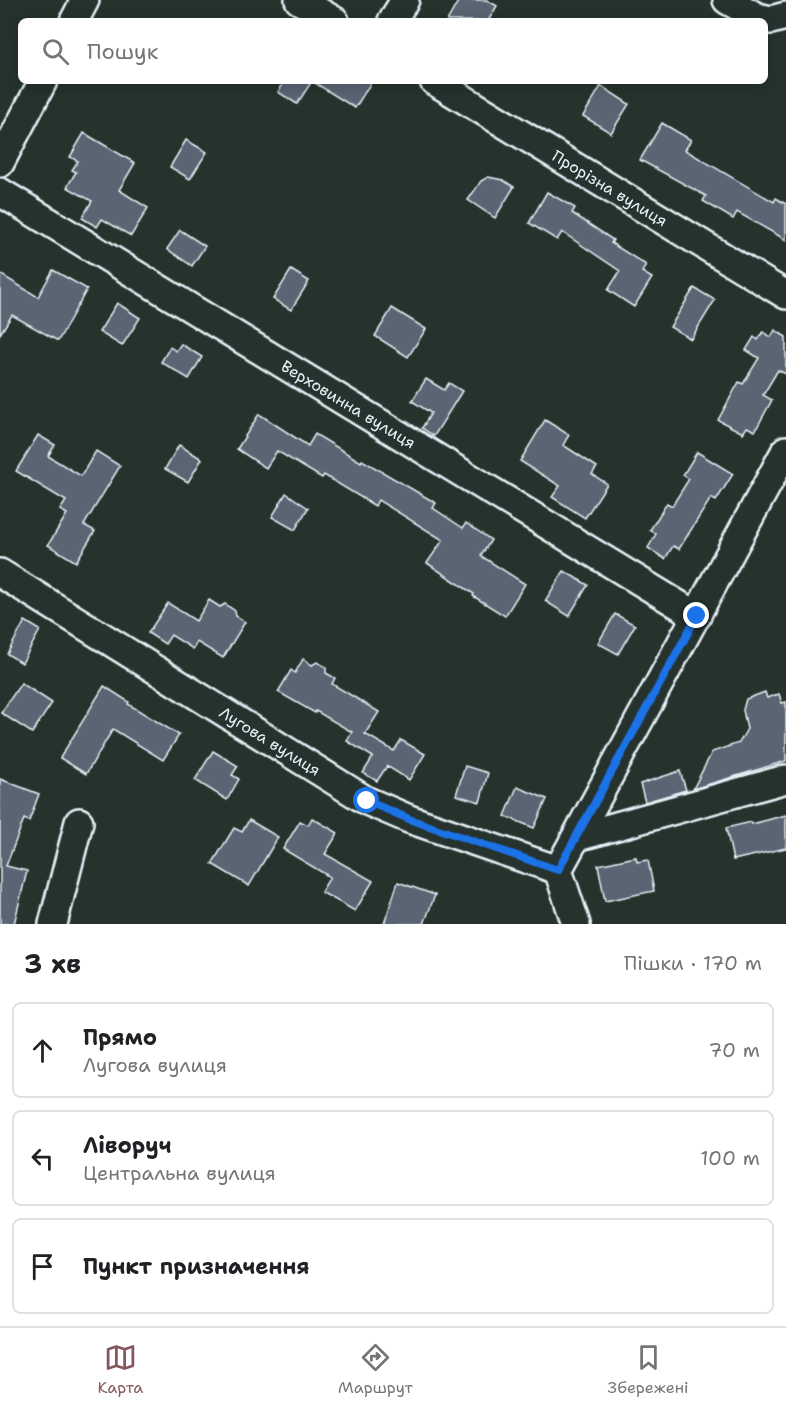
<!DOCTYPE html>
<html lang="uk">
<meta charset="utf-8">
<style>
:root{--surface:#fff;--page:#f6f6f6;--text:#202124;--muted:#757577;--line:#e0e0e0;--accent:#84575d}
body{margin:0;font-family:"Shantell Sans",sans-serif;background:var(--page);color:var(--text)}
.stop{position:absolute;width:18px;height:18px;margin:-14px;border:4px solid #1a73e8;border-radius:50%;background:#fff}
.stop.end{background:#1a73e8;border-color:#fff;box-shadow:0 2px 6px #0008}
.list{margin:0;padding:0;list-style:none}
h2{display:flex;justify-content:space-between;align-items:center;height:78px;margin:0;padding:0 24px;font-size:26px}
h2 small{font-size:20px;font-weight:400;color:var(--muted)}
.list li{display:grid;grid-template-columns:39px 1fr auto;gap:18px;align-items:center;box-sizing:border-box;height:96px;margin:0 12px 12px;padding:0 12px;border:2px solid var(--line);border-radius:9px}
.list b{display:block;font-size:22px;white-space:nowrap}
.list p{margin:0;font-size:20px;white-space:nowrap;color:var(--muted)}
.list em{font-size:20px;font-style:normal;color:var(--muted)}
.icon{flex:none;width:33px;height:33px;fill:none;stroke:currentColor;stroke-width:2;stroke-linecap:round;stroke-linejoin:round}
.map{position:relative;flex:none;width:786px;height:924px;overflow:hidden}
.search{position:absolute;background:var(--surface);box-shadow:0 3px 15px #0003;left:18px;right:18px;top:18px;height:66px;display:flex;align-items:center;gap:15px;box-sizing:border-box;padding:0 21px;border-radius:9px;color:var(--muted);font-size:22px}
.sheet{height:402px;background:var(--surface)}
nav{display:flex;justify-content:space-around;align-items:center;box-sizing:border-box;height:84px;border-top:2px solid var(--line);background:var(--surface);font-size:16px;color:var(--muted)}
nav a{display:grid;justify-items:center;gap:3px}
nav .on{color:var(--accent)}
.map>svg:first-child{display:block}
.building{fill:#5a6573;stroke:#e8f1f8;stroke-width:1.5}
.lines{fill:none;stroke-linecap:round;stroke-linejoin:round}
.minor-casing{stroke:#e8f1f8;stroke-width:32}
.minor{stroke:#26332d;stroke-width:27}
.route{stroke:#1a73e8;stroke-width:8}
.labels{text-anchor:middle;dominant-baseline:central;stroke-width:4.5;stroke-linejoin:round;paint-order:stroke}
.street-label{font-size:16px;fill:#e8f1f8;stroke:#26332d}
</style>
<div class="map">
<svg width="786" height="924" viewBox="0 0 786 924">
<rect width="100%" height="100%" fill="#26332d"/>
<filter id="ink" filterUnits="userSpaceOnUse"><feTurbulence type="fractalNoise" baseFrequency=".0167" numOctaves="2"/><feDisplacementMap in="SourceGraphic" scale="12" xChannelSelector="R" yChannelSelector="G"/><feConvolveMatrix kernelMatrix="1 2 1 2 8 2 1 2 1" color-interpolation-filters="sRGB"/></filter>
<g filter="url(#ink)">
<g class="building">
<path d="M459 0H487L497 6 488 21H447Z"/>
<path d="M285 81H372L355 108 312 81 297 104 278 92Z"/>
<path d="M601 86 629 104 611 133 583 116Z"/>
<path d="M662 123 691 140 685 150 774 202 776 198 786 204V240L737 212 733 219 703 201 706 196 640 160Z"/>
<path d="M84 133 135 163 119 190 148 208 131 236 102 219 97 227 82 218 92 201 67 187 76 172 72 170 78 161 70 157Z"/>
<path d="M186 140 207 152 190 179 170 167Z"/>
<path d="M488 177 503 180 514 187 495 218 468 200 481 181Z"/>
<path d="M547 192 575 208 572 213 613 240 611 243 646 265 642 272 652 278 634 307 608 290 620 271 562 232 557 240 529 223Z"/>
<path d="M180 230 205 246 192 266 167 249Z"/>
<path d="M53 270 87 289 58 341 12 315 0 334V274L38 297Z"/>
<path d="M291 270 309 281 291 310 273 299Z"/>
<path d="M694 288 715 300 691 339 670 327Z"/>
<path d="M117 303 140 318 122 346 99 332Z"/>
<path d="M392 308 426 329 408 357 375 336Z"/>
<path d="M775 330 786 337V374L778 370 763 395 772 400 755 431 747 427 743 433 718 420 739 382 743 384 759 358 746 350 754 337 758 340 763 332 771 337Z"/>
<path d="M181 344 202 357 189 379 161 362 170 347 176 351Z"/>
<path d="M426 379 444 390 449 383 462 391 434 436 422 428 431 413 412 401Z"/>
<path d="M259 414 308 446 315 434 361 462 362 460 436 503 433 508 463 528 466 523 491 540 481 556 525 584 505 616 473 596 474 594 427 563 443 540 378 500 375 506 324 475 322 478 277 451 266 468 237 449Z"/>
<path d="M545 420 569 435 563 445 597 467 592 474 607 484 585 518 552 497 560 486 520 461Z"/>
<path d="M38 435 55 445 48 456 81 476 96 451 120 466 84 525 95 531 76 562 48 545 67 514 60 510 66 501 16 471Z"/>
<path d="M179 445 202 459 188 482 165 469Z"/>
<path d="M697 452 733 474 716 501 711 498 679 549 673 546 665 559 648 548 656 534 650 530 667 503 672 506 689 479 683 475Z"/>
<path d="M286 493 308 508 295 530 272 517Z"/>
<path d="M564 571 588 585 569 616 545 601Z"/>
<path d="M209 600 220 607 225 604 235 611 236 616 245 622 223 658 197 642 193 649 171 635 165 644 148 633 168 603 196 621Z"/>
<path d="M615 614 635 625 618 654 598 643Z"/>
<path d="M25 621 40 630 22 663 7 654Z"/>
<path d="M303 659 312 665 317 662 326 667V673L335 678 332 684 379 712 365 734 394 751 401 740 425 754 409 780 387 766 377 781 363 773 373 757 347 741 352 732 316 711 315 713 278 692 291 670 295 673Z"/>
<path d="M21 683 52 703 32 733 1 713Z"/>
<path d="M104 686 129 702 128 704 179 735 163 760 113 729 86 774 60 758Z"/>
<path d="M765 692 767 698 779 694 782 703 786 702V761L693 789 712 752 739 743 747 729 743 710 746 699Z"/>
<path d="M213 751 238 766 232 775 239 779 227 800 195 780Z"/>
<path d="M465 766 488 773 480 802 456 795Z"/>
<path d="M680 771 686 790 645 802 640 784Z"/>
<path d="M0 779 39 794 29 821 24 819 6 866 27 871 14 924H0Z"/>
<path d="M517 787 547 799 534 828 505 816Z"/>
<path d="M786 815V848L733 860 726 828 751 822 752 824Z"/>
<path d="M312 818 338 833 325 854 373 881 355 911 321 892 330 877 283 849 300 821 308 825Z"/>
<path d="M249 820 278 837 249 886 212 864 234 828 242 832Z"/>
<path d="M636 857 637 862 648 860 654 891 605 901 598 865Z"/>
<path d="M398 882 435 895 424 924H384Z"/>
</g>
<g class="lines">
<g class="minor-casing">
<g id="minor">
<path d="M299 0 335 21"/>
<path d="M727 0 757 17 771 20 786 16"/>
<path d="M74 21 85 0"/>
<path d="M392 21 405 0"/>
<path id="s1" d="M434 81 786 295"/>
<path d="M0 163 43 81"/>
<path id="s2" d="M0 192 697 616"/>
<path id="s3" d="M0 573 367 801 409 819 558 870"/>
<path d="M577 837 786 779"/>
<path d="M53 924 79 822"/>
<path d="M576 924 558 870 786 450"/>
</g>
</g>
<use href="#minor" class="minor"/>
</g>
</g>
<g class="lines" filter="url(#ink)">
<path class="route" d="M367 801 409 819 558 870 697 616"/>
</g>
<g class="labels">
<g class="street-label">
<text stroke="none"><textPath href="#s1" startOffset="206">Прорізна вулиця</textPath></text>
<text stroke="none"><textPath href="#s2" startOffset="408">Верховинна вулиця</textPath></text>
<text stroke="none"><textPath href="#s3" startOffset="318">Лугова вулиця</textPath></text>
</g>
</g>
</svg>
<div class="stop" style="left:367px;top:801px"></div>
<div class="stop end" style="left:697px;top:616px"></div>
<div class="search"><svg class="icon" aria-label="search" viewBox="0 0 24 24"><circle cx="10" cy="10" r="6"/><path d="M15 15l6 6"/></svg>Пошук</div>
</div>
<section class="sheet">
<h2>3 хв<small>Пішки · 170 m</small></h2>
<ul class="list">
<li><svg class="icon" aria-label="ahead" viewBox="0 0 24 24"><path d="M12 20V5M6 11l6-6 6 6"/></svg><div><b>Прямо</b><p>Лугова вулиця</p></div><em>70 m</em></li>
<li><svg class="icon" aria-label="left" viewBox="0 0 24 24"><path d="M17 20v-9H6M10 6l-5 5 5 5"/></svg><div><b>Ліворуч</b><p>Центральна вулиця</p></div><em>100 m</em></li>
<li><svg class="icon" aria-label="arrive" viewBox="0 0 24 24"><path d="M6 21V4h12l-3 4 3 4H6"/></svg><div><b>Пункт призначення</b></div></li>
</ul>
</section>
<nav>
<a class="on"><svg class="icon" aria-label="map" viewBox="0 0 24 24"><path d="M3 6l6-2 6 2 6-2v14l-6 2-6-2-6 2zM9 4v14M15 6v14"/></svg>Карта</a>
<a><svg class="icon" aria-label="directions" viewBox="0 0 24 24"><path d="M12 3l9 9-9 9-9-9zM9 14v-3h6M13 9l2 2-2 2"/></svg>Маршрут</a>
<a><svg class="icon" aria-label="saved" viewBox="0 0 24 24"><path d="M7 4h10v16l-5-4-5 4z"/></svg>Збережені</a>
</nav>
